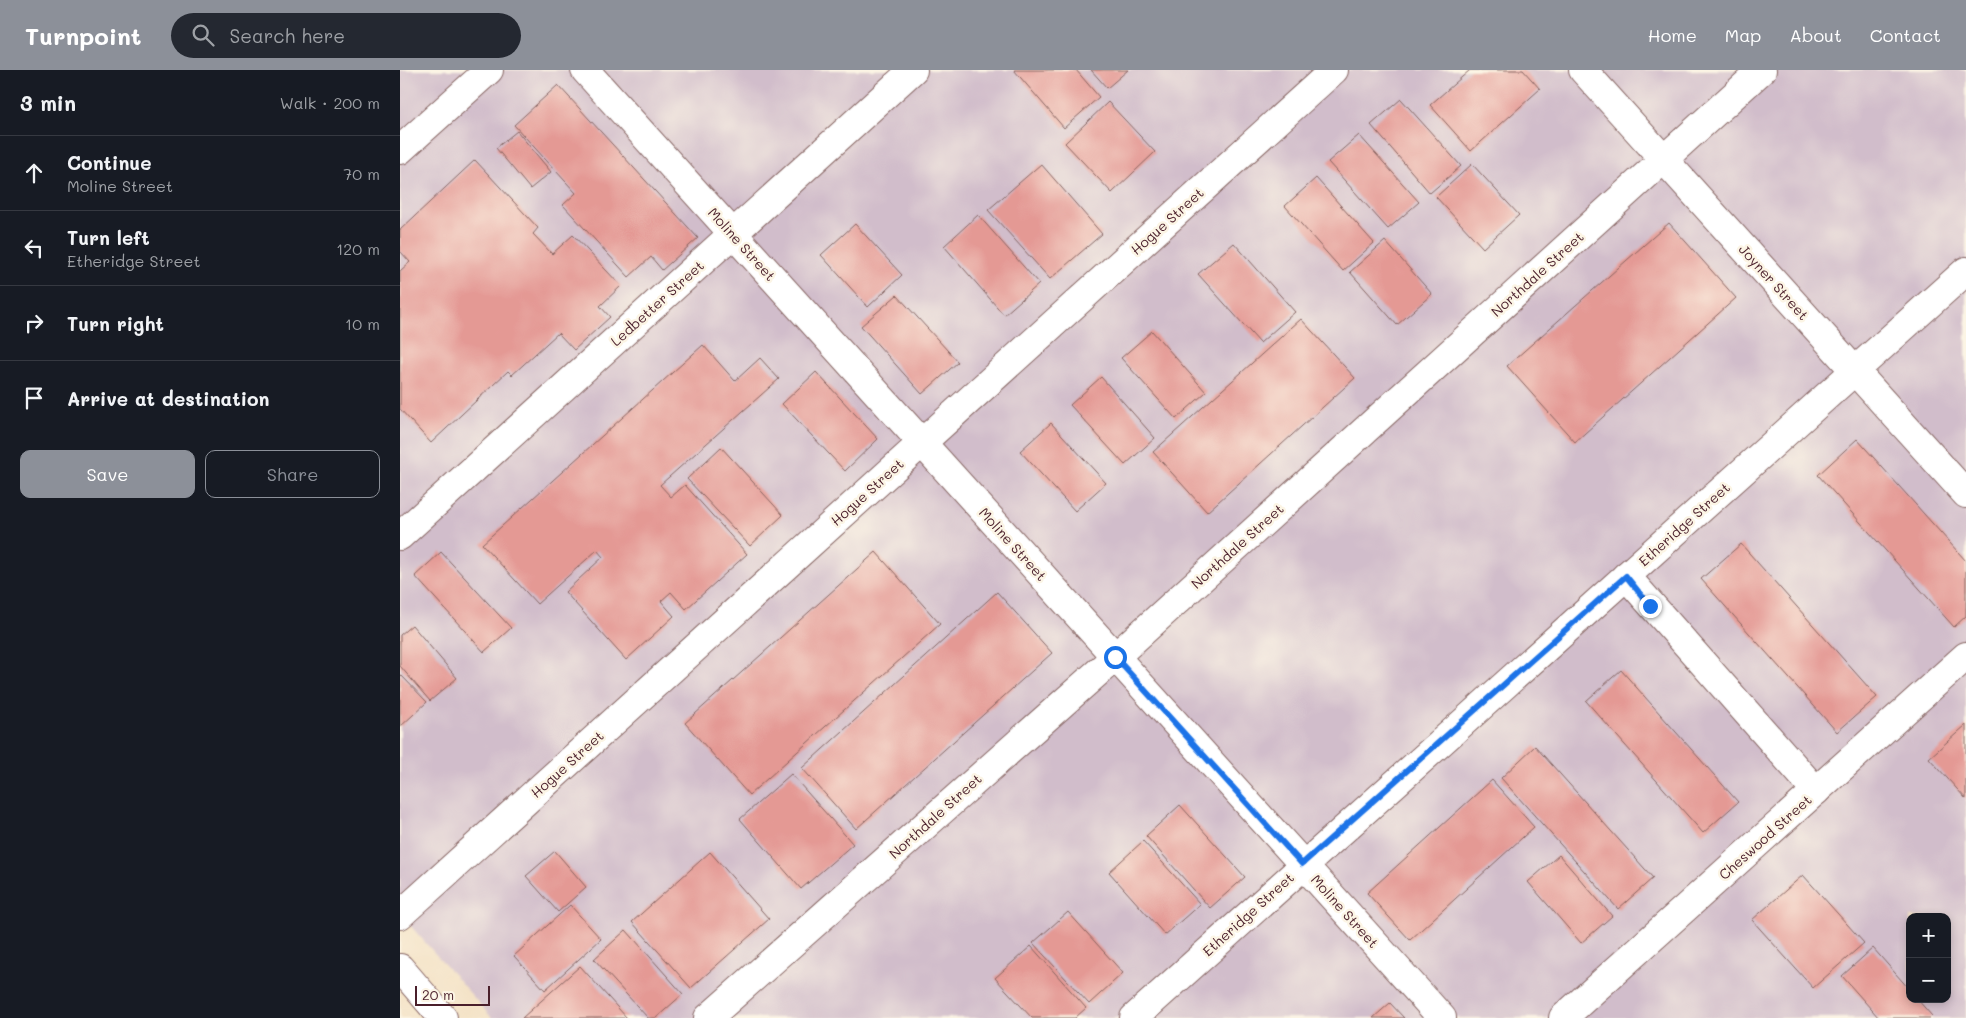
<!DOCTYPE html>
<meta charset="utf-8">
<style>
:root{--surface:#171b24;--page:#242831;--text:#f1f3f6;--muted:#9ea1a6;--line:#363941;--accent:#8c9099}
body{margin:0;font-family:Mali,sans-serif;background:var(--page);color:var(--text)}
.controls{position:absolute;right:15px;bottom:15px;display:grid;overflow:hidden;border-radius:10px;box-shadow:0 2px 8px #0003}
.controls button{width:45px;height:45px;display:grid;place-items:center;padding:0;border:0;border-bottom:1px solid var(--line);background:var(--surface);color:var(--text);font:25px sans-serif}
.scale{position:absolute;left:15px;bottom:12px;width:75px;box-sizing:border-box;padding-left:5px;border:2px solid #4a1f2b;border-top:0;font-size:14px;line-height:18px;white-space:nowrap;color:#4a1f2b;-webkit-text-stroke:4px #fcf5e5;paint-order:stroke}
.stop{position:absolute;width:15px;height:15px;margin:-11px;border:4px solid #1a73e8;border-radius:50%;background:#fff}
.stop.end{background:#1a73e8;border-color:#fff;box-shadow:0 1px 5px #0008}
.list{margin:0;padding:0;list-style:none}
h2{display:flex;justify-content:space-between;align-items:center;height:65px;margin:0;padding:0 20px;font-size:21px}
h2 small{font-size:16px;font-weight:400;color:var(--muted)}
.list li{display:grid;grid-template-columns:32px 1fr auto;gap:15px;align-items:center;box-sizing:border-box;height:75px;padding:0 20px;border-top:1px solid var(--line)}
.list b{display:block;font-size:19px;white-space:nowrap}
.list p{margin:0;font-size:16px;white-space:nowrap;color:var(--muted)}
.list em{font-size:16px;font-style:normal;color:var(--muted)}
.actions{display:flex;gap:10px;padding:15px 20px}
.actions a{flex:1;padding:11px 0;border:1px solid var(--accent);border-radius:10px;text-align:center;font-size:18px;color:var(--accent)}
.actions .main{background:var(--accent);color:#fff}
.icon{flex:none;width:28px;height:28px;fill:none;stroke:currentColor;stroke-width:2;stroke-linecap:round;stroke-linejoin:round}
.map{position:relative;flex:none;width:1566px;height:948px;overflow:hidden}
header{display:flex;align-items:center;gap:30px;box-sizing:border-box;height:70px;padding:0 25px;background:var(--accent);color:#fff}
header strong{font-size:24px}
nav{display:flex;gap:28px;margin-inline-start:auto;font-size:18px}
.search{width:350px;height:45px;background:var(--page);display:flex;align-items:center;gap:12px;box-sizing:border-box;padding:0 18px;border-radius:28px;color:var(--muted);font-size:19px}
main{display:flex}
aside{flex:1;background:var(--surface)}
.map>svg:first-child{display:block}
.industrial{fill:#d1bdcb;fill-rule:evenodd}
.building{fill:#e49994}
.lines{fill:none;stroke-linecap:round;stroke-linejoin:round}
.minor-casing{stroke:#856360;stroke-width:30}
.minor{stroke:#fff;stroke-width:28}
.route{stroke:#1a73e8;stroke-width:6}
.labels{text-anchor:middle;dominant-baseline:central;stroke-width:5;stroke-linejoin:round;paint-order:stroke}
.street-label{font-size:14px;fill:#4a1f2b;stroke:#fcf5e5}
</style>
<header>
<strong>Turnpoint</strong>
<div class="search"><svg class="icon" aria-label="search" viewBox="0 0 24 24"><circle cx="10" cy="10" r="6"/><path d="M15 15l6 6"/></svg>Search here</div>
<nav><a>Home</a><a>Map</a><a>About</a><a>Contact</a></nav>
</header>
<main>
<aside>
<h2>3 min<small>Walk · 200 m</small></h2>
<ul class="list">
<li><svg class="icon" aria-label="ahead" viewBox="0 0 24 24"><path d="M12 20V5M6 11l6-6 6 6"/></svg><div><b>Continue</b><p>Moline Street</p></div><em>70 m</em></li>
<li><svg class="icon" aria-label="left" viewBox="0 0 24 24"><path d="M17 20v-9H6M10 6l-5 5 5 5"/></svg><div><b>Turn left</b><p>Etheridge Street</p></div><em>120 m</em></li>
<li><svg class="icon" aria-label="right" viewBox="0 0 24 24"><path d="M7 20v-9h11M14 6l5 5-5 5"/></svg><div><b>Turn right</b></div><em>10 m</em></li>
<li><svg class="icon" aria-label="arrive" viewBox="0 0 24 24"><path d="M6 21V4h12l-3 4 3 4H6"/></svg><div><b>Arrive at destination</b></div></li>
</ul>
<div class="actions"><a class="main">Save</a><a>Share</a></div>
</aside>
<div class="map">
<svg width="1566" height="948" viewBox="0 0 1566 948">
<rect width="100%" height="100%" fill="#fcf5e5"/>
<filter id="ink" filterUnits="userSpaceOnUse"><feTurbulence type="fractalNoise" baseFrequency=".02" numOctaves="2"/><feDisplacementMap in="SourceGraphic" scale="10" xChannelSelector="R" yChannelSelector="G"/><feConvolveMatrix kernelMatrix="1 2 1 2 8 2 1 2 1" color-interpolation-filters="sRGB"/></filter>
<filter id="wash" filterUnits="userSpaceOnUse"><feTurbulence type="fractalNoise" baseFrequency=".0096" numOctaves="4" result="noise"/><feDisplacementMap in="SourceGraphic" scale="20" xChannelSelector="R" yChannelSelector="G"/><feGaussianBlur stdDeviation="1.12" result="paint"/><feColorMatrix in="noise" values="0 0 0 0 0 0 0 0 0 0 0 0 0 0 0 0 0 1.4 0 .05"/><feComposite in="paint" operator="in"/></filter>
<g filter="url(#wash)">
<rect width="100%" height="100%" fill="#f3e0c2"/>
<path class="industrial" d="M0 0H1566V948H92L0 844ZM1510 847H1547V929H1510Z"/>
<g id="blocks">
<g class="building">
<path d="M614 0H676L699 27 664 58Z"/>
<path d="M691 0H728L707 18Z"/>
<path d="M1070 0H1123L1140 19 1071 81 1030 35Z"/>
<path d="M158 15 298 168 262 200 251 187 229 207 163 135 176 123 114 55Z"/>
<path d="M1001 29 1061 96 1030 123 971 55Z"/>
<path d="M708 32 755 82 712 123 665 73Z"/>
<path d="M117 61 151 102 130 119 96 78Z"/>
<path d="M959 65 1019 132 988 159 928 92Z"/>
<path d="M75 90 138 158 133 164 152 184 173 165 221 216 200 236 210 247 174 280 158 263 112 305 108 301 31 373 0 339V201L10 192 0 181V160Z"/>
<path d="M641 94 702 164 650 209 588 140Z"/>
<path d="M1072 94 1119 145 1083 178 1036 127Z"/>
<path d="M916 108 974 173 943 201 885 136Z"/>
<path d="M578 145 639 214 604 245 544 176Z"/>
<path d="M1269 153 1336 228 1175 372 1107 296Z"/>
<path d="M455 154 502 205 468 237 421 185Z"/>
<path d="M985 171 1032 224 997 255 950 202Z"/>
<path d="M834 173 895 242 860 273 798 204Z"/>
<path d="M497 225 558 292 522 324 461 256Z"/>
<path d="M901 249 955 308 807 442 753 382Z"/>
<path d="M752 261 806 322 776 349 721 288Z"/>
<path d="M303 275 335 311 360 288 379 309 260 415 271 427 285 415 347 484 286 539 271 522 261 531 274 546 226 590 165 522 203 487 197 480 137 534 82 474Z"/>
<path d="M416 302 478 369 445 401 382 334Z"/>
<path d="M701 307 755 368 725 395 670 335Z"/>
<path d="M651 353 706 413 675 441 620 381Z"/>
<path d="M1457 369 1566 491V546L1554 557 1418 405Z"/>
<path d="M321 377 383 445 350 476 287 409Z"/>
<path d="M1341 474 1477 627 1437 662 1301 509Z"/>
<path d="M41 482 111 558 84 582 15 506Z"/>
<path d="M476 482 540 554 349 725 285 653Z"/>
<path d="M597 522 652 583 456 759 402 698Z"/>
<path d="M12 555 57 608 30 631 0 596V565Z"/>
<path d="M1221 600 1338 732 1303 763 1186 631Z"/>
<path d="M0 604 27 632 0 657Z"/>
<path d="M1566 655V729L1529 688Z"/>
<path d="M1135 676 1253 808 1218 839 1101 708Z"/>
<path d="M391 704 453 774 401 819 340 749Z"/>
<path d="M1092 710 1134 757 1010 870 967 823Z"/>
<path d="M780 735 845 807 810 838 746 766Z"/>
<path d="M743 771 800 834 765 865 709 802Z"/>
<path d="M155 781 186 817 158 842 126 806Z"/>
<path d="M310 782 369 849 291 918 232 852Z"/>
<path d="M1159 785 1212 846 1181 873 1128 812Z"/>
<path d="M1403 805 1464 873 1413 918 1352 850Z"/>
<path d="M170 835 201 869 145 920 114 886Z"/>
<path d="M668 842 723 903 689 934 633 873Z"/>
<path d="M226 860 283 924 256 948H248L194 889Z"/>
<path d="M631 876 686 938 675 948H632L595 908Z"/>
<path d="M1473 878 1510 920V929H1517L1532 946 1530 948H1479L1442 906Z"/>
<path d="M180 896 227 948H122Z"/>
<path d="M990 933 1004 948H973Z"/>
</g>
</g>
</g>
<g filter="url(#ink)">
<use href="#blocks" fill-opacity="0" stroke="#856360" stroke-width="1"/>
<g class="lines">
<g class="minor-casing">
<g id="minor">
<path d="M185 0 1042 948"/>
<path d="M1183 0 1566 424"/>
<path d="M0 80 89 0"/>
<path d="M0 466 513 0"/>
<path d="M1226 506 1416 721"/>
<path d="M0 845 934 0"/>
<path d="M0 898 43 948"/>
<path d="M308 948 715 587 1362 0"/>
<path d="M734 948 1566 201"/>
<path d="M1163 948 1566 586"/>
</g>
</g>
<use href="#minor" class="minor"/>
</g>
</g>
<g class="lines" filter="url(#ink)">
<path class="route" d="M715 587 902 794 1226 506 1250 536"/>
</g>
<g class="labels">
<g class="street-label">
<text transform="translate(767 151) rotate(-42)">Hogue Street</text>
<text transform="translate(342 174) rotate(48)">Moline Street</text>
<text transform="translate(1137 204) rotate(-42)">Northdale Street</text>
<text transform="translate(1374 212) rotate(48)">Joyner Street</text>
<text transform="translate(257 233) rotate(-42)">Ledbetter Street</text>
<text transform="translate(467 422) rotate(-42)">Hogue Street</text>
<text transform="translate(1284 454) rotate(-42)">Etheridge Street</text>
<text transform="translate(613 474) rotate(48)">Moline Street</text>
<text transform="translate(837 476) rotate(-42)">Northdale Street</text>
<text transform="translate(167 694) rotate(-42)">Hogue Street</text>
<text transform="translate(535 746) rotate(-42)">Northdale Street</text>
<text transform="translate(1365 767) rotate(-42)">Cheswood Street</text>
<text transform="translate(945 841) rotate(48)">Moline Street</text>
<text transform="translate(848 844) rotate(-42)">Etheridge Street</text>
</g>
</g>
</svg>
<div class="controls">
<button>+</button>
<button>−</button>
</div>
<div class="scale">20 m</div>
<div class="stop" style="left:715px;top:587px"></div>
<div class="stop end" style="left:1250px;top:536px"></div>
</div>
</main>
